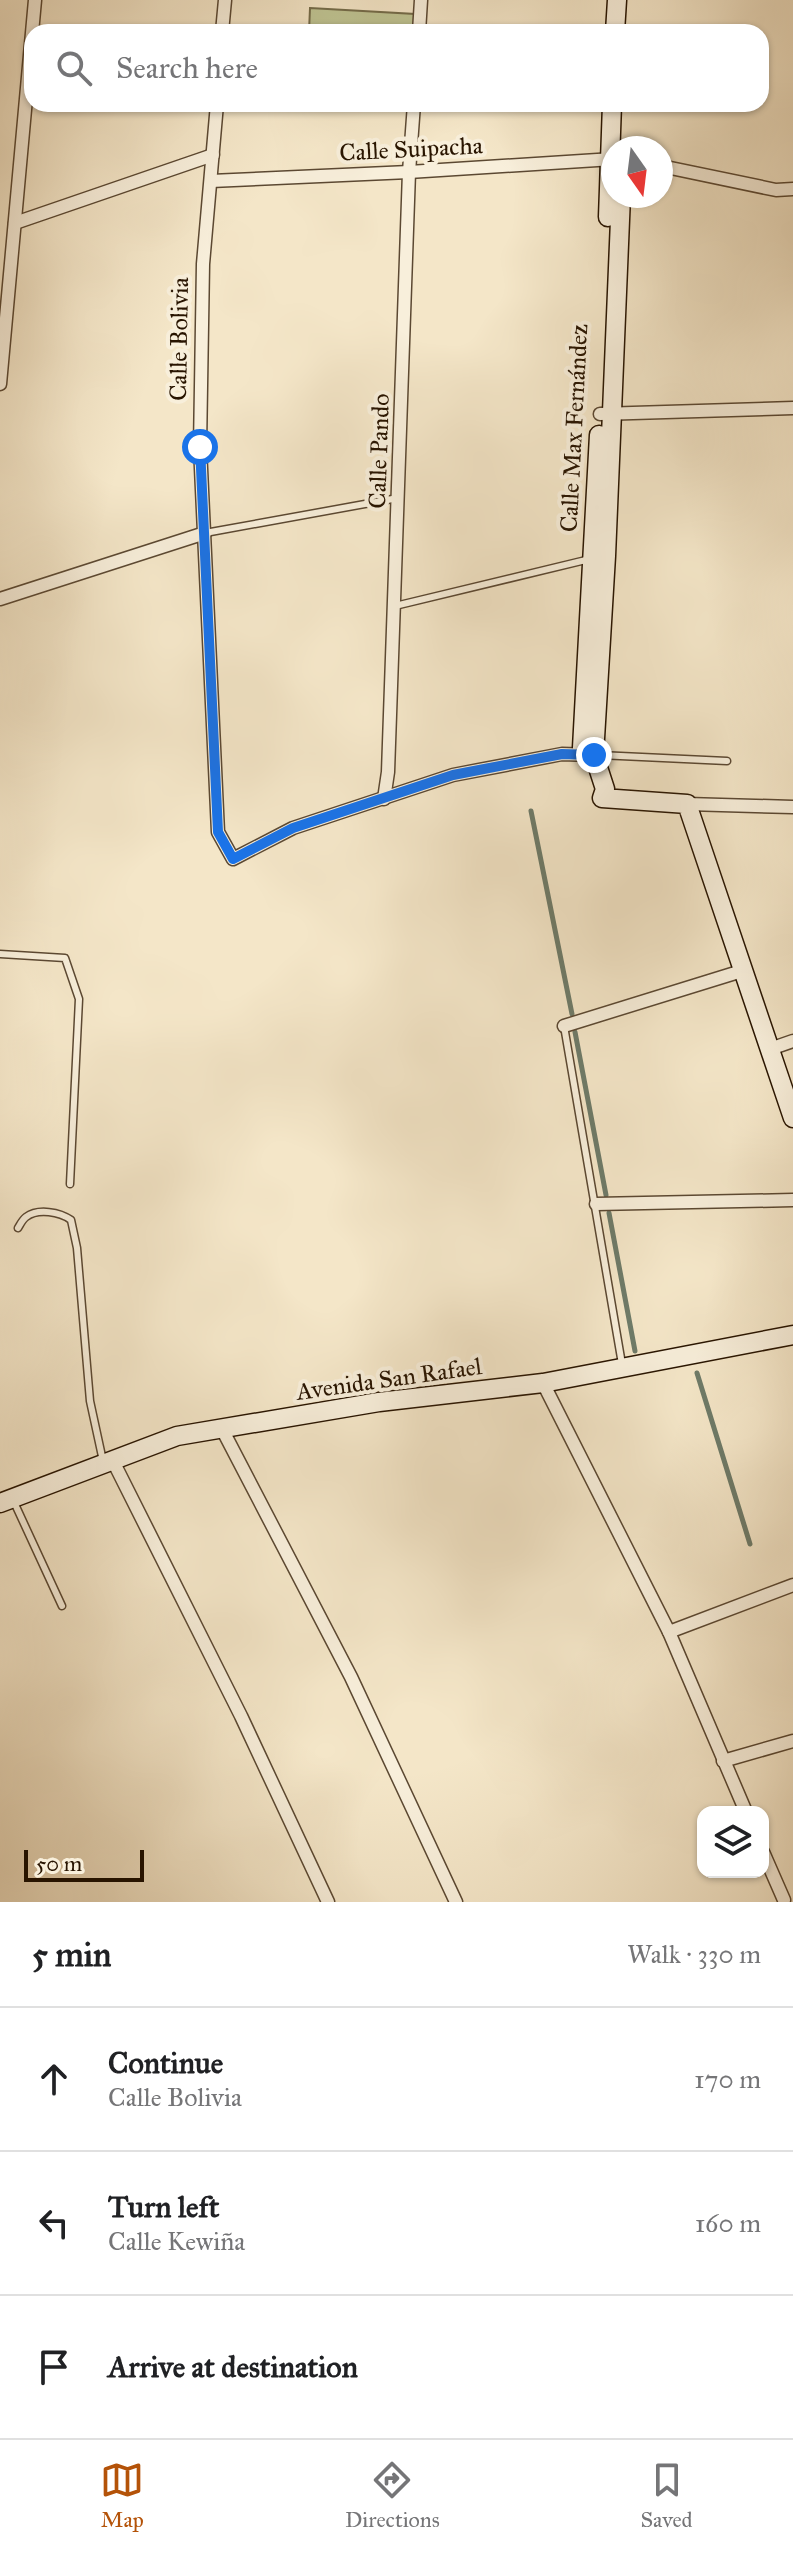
<!DOCTYPE html>
<meta charset="utf-8">
<style>
:root{--surface:#fff;--page:#f6f6f6;--text:#202124;--muted:#757577;--line:#e0e0e0;--accent:#b45309}
body{margin:0;font-family:"IM FELL Great Primer",serif;background:var(--page);color:var(--text)}
.controls{position:absolute;right:24px;bottom:24px;display:grid;overflow:hidden;border-radius:16px;box-shadow:0 2px 6px #0004}
.controls button{width:72px;height:72px;display:grid;place-items:center;padding:0;border:0;border-bottom:2px solid var(--line);background:var(--surface);color:var(--text);font:40px sans-serif}
.compass{position:absolute;left:601px;top:136px;width:72px;height:72px;border-radius:50%;background:var(--surface);box-shadow:0 2px 6px #0004;rotate:166deg}
.scale{position:absolute;left:24px;bottom:20px;width:120px;box-sizing:border-box;padding-left:8px;border:4px solid #281400;border-top:0;font-size:22px;line-height:28px;white-space:nowrap;color:#281400;-webkit-text-stroke:6px #f8efdb;paint-order:stroke}
.stop{position:absolute;width:24px;height:24px;margin:-18px;border:6px solid #1a73e8;border-radius:50%;background:#fff}
.stop.end{background:#1a73e8;border-color:#fff;box-shadow:0 2px 8px #0008}
.list{margin:0;padding:0;list-style:none}
h2{display:flex;justify-content:space-between;align-items:center;height:104px;margin:0;padding:0 32px;font-size:34px}
h2 small{font-size:26px;font-weight:400;color:var(--muted)}
.list li{display:grid;grid-template-columns:52px 1fr auto;gap:24px;align-items:center;box-sizing:border-box;height:144px;padding:0 32px;border-top:2px solid var(--line)}
.list b{display:block;font-size:30px;white-space:nowrap}
.list p{margin:0;font-size:26px;white-space:nowrap;color:var(--muted)}
.list em{font-size:26px;font-style:normal;color:var(--muted)}
.icon{flex:none;width:44px;height:44px;fill:none;stroke:currentColor;stroke-width:2;stroke-linecap:round;stroke-linejoin:round}
.map{position:relative;flex:none;width:793px;height:1902px;overflow:hidden}
.search{position:absolute;background:var(--surface);box-shadow:0 2px 6px #0004;left:24px;right:24px;top:24px;height:88px;display:flex;align-items:center;gap:20px;box-sizing:border-box;padding:0 28px;border-radius:24px;color:var(--muted);font-size:30px}
.sheet{height:536px;background:var(--surface)}
nav{display:flex;justify-content:space-around;align-items:center;box-sizing:border-box;height:112px;border-top:2px solid var(--line);background:var(--surface);font-size:22px;color:var(--muted)}
nav a{display:grid;justify-items:center;gap:4px}
nav .on{color:var(--accent)}
.map>svg:first-child{display:block}
.green{fill:#bfc493;stroke:#746c4a;stroke-width:2}
.lines{fill:none;stroke-linecap:round;stroke-linejoin:round}
.stream{stroke:#6e7b69;stroke-width:5}
.lane-casing{stroke:#5b4832;stroke-width:9}
.street-casing{stroke:#5b4832;stroke-width:15}
.secondary-casing{stroke:#281400;stroke-width:21}
.lane{stroke:#f8efdb;stroke-width:6}
.street{stroke:#f8efdb;stroke-width:12}
.secondary{stroke:#f8efdb;stroke-width:18}
.route{stroke:#1a73e8;stroke-width:10}
.labels{text-anchor:middle;dominant-baseline:central;stroke-width:8;stroke-linejoin:round;paint-order:stroke}
.street-label{font-size:24px;fill:#281400;stroke:#f8efdb}
</style>
<div class="map">
<svg width="793" height="1902" viewBox="0 0 793 1902">
<rect width="100%" height="100%" fill="#f4e6c8"/>
<filter id="stains"><feTurbulence type="fractalNoise" baseFrequency=".0025" numOctaves="4"/><feColorMatrix values="0 0 0 0 .2 0 0 0 0 .09 0 0 0 0 .02 0 0 0 .5 -.17"/></filter>
<radialGradient id="worn" r=".72"><stop offset=".6" stop-color="#630" stop-opacity="0"/><stop offset="1" stop-color="#630" stop-opacity=".3"/></radialGradient>
<path class="green" d="M310 8 415 14 414 32H309Z"/>
<g class="lines">
<g class="stream">
<path d="M531 811 572 1014"/>
<path d="M575 1032 606 1195"/>
<path d="M609 1213 635 1351"/>
<path d="M697 1373 750 1544"/>
</g>
<g class="lane-casing">
<g id="lane">
<path d="M205 533 398 498"/>
<path d="M395 606 590 559"/>
<path d="M599 755 727 761"/>
<path d="M0 954 65 958 79 999 70 1184"/>
<path d="M564 1026 622 1364"/>
<path d="M18 1228C20 1225 22 1220 26 1217 38 1208 60 1212 71 1220L77 1248 90 1401 103 1461"/>
<path d="M14 1502 62 1606"/>
</g>
</g>
<g class="street-casing">
<g id="street">
<path d="M222 32 225 0"/>
<path d="M419 32 421 0"/>
<path d="M217 104 203 264 200 447 218 832 233 859 293 828 453 775 562 754 592 755"/>
<path d="M661 166 776 190 793 189"/>
<path d="M211 181 409 172 613 159"/>
<path d="M15 223 213 155"/>
<path d="M0 384 35 0"/>
<path d="M600 414 793 408"/>
<path d="M0 599 205 533"/>
<path d="M384 799 388 772 409 172 414 104"/>
<path d="M687 804 793 807"/>
<path d="M564 1026 745 970"/>
<path d="M770 1049 793 1041"/>
<path d="M596 1204 793 1200"/>
<path d="M543 1383 669 1632 746 1812"/>
<path d="M221 1427 351 1677 456 1902"/>
<path d="M113 1461 241 1716 328 1902"/>
<path d="M669 1632 793 1585"/>
<path d="M723 1761 793 1741"/>
<path d="M763 1852 784 1900"/>
</g>
</g>
<g class="secondary-casing">
<g id="secondary">
<path d="M615 32 617 0"/>
<path d="M621 196 606 556 594 755 605 789 602 798 687 804 793 1118"/>
<path d="M608 217 612 104"/>
<path d="M582 748 599 435"/>
<path d="M0 1503 177 1436 379 1402 543 1383 793 1335"/>
</g>
</g>
<use href="#lane" class="lane"/>
<use href="#street" class="street"/>
<use href="#secondary" class="secondary"/>
</g>
<g class="lines">
<path class="route" d="M200 447 218 832 233 859 293 828 453 775 562 754 594 755"/>
</g>
<g class="labels">
<g class="street-label">
<text transform="translate(411 149) rotate(-3)">Calle Suipacha</text>
<text transform="translate(179 339) rotate(-89)">Calle Bolivia</text>
<text transform="translate(574 428) rotate(-87)">Calle Max Fernández</text>
<text transform="translate(379 451) rotate(-88)">Calle Pando</text>
<text transform="translate(389 1379) rotate(-8)">Avenida San Rafael</text>
</g>
</g>
<rect width="100%" height="100%" filter="url(#stains)"/>
<rect width="100%" height="100%" fill="url(#worn)"/>
</svg>
<div class="controls">
<button><svg class="icon" aria-label="layers" viewBox="0 0 24 24"><path d="M12 4l9 5-9 5-9-5zM3 14l9 5 9-5"/></svg></button>
</div>
<svg class="compass" viewBox="-18 -18 36 36"><path d="M0-13l5 13h-10z" fill="#e53935"/><path d="M0 13l5-13h-10z" fill="#757577"/></svg>
<div class="scale">50 m</div>
<div class="stop" style="left:200px;top:447px"></div>
<div class="stop end" style="left:594px;top:755px"></div>
<div class="search"><svg class="icon" aria-label="search" viewBox="0 0 24 24"><circle cx="10" cy="10" r="6"/><path d="M15 15l6 6"/></svg>Search here</div>
</div>
<section class="sheet">
<h2>5 min<small>Walk · 330 m</small></h2>
<ul class="list">
<li><svg class="icon" aria-label="ahead" viewBox="0 0 24 24"><path d="M12 20V5M6 11l6-6 6 6"/></svg><div><b>Continue</b><p>Calle Bolivia</p></div><em>170 m</em></li>
<li><svg class="icon" aria-label="left" viewBox="0 0 24 24"><path d="M17 20v-9H6M10 6l-5 5 5 5"/></svg><div><b>Turn left</b><p>Calle Kewiña</p></div><em>160 m</em></li>
<li><svg class="icon" aria-label="arrive" viewBox="0 0 24 24"><path d="M6 21V4h12l-3 4 3 4H6"/></svg><div><b>Arrive at destination</b></div></li>
</ul>
</section>
<nav>
<a class="on"><svg class="icon" aria-label="map" viewBox="0 0 24 24"><path d="M3 6l6-2 6 2 6-2v14l-6 2-6-2-6 2zM9 4v14M15 6v14"/></svg>Map</a>
<a><svg class="icon" aria-label="directions" viewBox="0 0 24 24"><path d="M12 3l9 9-9 9-9-9zM9 14v-3h6M13 9l2 2-2 2"/></svg>Directions</a>
<a><svg class="icon" aria-label="saved" viewBox="0 0 24 24"><path d="M7 4h10v16l-5-4-5 4z"/></svg>Saved</a>
</nav>
